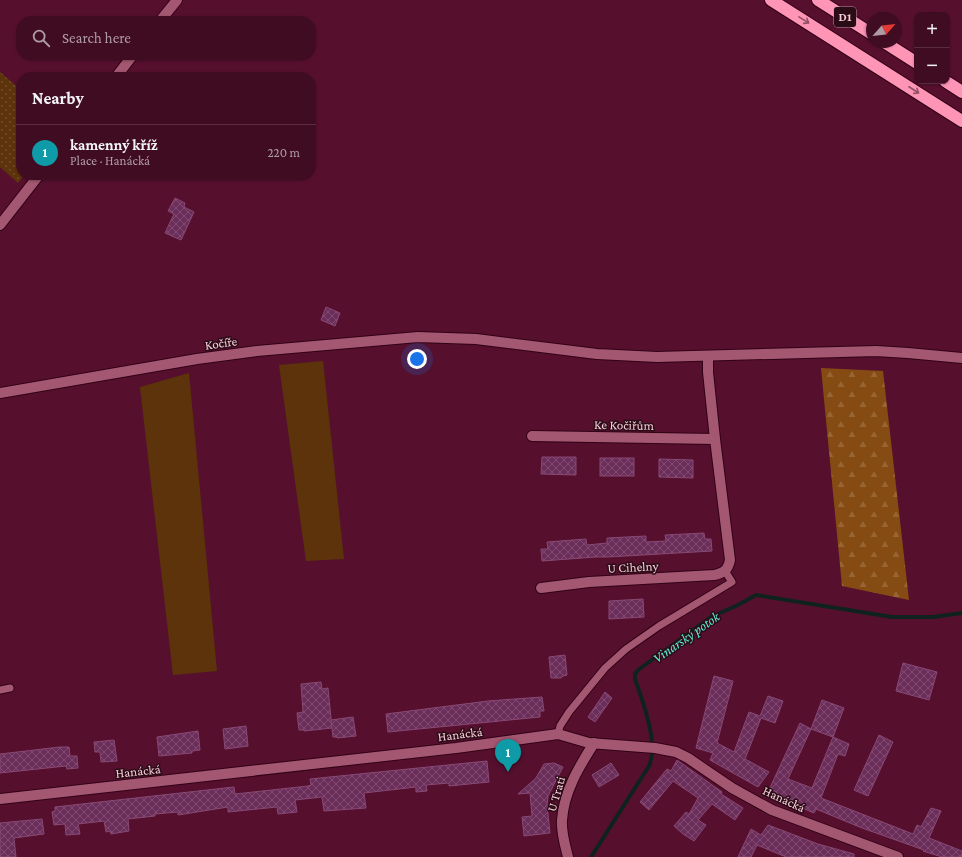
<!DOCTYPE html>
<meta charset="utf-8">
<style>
:root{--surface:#400c22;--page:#4b1a2f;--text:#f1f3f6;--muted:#ae9ba5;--line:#592c40;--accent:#5cceba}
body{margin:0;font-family:"Crimson Pro",serif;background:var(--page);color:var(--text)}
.controls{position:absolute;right:12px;top:12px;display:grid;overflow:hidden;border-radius:8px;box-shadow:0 1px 3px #0004}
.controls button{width:36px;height:36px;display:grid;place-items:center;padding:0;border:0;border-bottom:1px solid var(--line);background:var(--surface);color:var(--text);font:20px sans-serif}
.compass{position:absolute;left:866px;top:12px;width:36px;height:36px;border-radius:50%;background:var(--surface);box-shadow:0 1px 3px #0004;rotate:63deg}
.you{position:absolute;left:417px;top:359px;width:14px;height:14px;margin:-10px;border:3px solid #fff;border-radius:50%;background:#1a73e8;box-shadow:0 0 0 6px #1a73e833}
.badge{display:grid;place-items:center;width:26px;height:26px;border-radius:50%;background:var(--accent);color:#fff;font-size:13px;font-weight:700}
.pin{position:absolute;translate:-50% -33px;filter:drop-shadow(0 1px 2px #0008)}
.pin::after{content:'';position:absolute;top:21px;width:14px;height:12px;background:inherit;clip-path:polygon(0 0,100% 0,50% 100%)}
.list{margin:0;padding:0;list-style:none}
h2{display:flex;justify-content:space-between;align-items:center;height:52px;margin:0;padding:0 16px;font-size:17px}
h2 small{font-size:13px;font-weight:400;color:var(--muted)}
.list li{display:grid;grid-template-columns:26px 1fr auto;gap:12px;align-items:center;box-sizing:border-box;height:56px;padding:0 16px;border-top:1px solid var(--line)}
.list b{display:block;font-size:15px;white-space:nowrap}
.list p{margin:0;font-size:13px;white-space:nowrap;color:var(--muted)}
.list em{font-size:13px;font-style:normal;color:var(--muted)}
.icon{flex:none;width:22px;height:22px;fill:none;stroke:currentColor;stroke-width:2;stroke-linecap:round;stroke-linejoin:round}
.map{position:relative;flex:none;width:962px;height:857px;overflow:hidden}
.search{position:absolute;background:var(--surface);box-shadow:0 1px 3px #0004;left:16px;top:16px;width:300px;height:44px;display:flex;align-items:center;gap:10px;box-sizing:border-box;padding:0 14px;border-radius:16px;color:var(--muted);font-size:15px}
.panel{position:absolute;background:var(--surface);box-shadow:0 1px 3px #0004;left:16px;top:72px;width:300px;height:108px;border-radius:16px}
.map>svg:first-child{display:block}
.grass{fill:url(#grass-dots)}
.forest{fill:url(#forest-firs)}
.garden{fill:#5c330a}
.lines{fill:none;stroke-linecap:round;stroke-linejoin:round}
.stream{stroke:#10221e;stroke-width:4}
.building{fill:url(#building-cross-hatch);stroke:#884975}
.lane-casing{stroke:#320016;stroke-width:9}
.street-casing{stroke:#320016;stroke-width:12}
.secondary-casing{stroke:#320016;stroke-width:12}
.highway-casing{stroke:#320016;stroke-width:14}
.lane{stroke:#a35770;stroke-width:7}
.street{stroke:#a35770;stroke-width:10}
.secondary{stroke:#a35770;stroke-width:10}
.highway{stroke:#fe94b6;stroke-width:12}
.oneway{stroke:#945066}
.labels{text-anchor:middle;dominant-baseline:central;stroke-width:3;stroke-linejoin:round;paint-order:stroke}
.shield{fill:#2a0c17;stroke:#bb939f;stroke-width:1}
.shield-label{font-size:12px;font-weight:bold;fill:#f9cdd9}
.street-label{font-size:13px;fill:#f9cdd9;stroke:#2a0c17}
.water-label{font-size:14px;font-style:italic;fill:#60edd4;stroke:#2a0c17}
</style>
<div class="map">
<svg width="962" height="857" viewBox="0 0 962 857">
<defs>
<pattern id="grass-dots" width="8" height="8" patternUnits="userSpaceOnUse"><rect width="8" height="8" fill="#5c330a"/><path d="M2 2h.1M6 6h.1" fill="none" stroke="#744f2d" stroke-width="1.8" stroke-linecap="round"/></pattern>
<pattern id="forest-firs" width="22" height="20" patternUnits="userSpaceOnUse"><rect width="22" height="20" fill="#854b12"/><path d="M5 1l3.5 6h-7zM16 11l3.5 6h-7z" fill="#976434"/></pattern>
<pattern id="building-cross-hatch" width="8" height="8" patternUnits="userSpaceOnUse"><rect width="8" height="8" fill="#6b2e5a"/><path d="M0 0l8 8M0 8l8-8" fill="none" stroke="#814b71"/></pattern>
</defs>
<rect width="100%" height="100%" fill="#56102e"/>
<path class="grass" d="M0 72 21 90V175H24L18 183 0 167Z"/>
<path class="forest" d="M821 368 883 371 909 600 842 586Z"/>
<g class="garden">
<path d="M323 361 344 559 306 561 279 365Z"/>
<path d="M189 373 217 671 173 675 140 387Z"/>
</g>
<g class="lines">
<path class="stream" d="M591 857 649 766C659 744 643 702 635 679V674L638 670 711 617 738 605 756 595 892 617H933L962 613"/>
</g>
<g class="building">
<path d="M175 198 185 203 184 207 194 212 181 240 165 233 174 214 168 211Z"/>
<path d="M326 307 340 313 335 326 321 320Z"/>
<path d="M542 457H576V475L541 474Z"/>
<rect x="600" y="458" width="34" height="18"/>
<path d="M659 459 693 460V478L659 477Z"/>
<path d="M704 533 705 539H711L712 551 608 557H596L542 561 541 549H548L547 542 586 539 587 545 607 543V538L646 536V542L666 541 665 535Z"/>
<path d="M643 599 644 617 609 619V601Z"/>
<path d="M565 655 567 675 563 676 561 678H551L549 657Z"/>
<path d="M903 663 937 672 929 700 896 691Z"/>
<path d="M714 676 733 681 717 743 734 752 749 712 760 716 768 696 783 701 775 723 761 718 745 759 769 772 758 787 710 760 713 753 696 748Z"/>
<path d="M321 682 322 689 328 688 332 728 304 731V730H299L297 713 303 712 301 684Z"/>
<path d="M605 692 612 698 595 722 588 717Z"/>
<path d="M542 697 544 711H540V717L388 732 386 714 488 701Z"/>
<path d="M822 700 844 708 833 737 811 729Z"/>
<path d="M353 717 356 736 337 738V737H333L331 720Z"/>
<path d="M800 723 811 729 788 779 812 788 833 737 849 744 845 756 838 754 821 798 913 834 917 825 921 827 931 808 941 811 929 838 962 851V857H942L923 851 924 850 862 828 816 809 814 813 779 798 768 792Z"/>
<path d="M246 726 248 746 225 749 223 729Z"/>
<path d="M198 731 200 750 192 751V753L159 756 157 737Z"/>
<path d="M879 735 893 742 868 796 854 790Z"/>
<path d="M114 740 117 761 101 762 100 752H95L94 742Z"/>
<path d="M60 747H69L70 756H77L78 768 67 769 66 766 0 773V754Z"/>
<path d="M677 760 722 792 721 794 743 808 735 820 712 804 698 820 706 825 694 841 683 834 674 826 686 812 689 814 698 798 673 781 649 810 640 802 667 769 671 771Z"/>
<path d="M487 761 489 782 449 786V783L426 785 427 791 416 792V787L364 793 366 808 324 811 322 797 295 800 297 812 278 814 277 807 228 812V807L178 815V812L155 814V816L128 819 129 831 111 834 110 831 106 832 104 821 78 824 80 834 66 835 65 824 54 825 52 812 55 811V807L234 787 235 794 308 786 311 785 310 779Z"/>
<path d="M554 763 563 767 548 796 547 805 550 833 524 836 522 817 532 816 530 793 518 794 536 778 544 764Z"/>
<path d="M611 763 619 775 599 787 592 775Z"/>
<path d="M42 819 44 834 14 838 16 857H0V823Z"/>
<path d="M768 825 818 844 854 854V857H786L757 845 751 857H738L751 829 761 835Z"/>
</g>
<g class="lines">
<g class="lane-casing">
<g id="lane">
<path d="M0 690 10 688"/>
<path d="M558 734 560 726 569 712 605 668 626 649 659 626 732 582 725 571"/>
</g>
</g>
<g class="street-casing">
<g id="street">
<path d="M0 393 197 359 257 351 418 337 476 339 597 354 657 357 876 351 908 353 962 358"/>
<path d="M532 436 715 439"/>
<path d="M541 588 589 582 714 575C724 573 728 570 730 560L715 439 708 372V356"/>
<path d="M0 799 456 748 558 734 589 743 655 748 676 752 688 758 732 788 772 810 898 857"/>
<path d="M568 857C565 845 561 832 562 820 564 791 579 767 594 743"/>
</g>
</g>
<g class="secondary-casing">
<g id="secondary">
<path d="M160 21 177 0"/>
<path d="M116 77 133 55"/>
<path d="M0 225 39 175"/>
</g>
</g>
<g class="highway-casing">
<g id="highway">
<path d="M771 0 962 121"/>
<path d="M818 0 872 34"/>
<path d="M884 42 917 63"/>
<path d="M945 81 962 92"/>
</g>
</g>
<use href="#lane" class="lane"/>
<use href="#street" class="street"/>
<use href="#secondary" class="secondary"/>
<use href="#highway" class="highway"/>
</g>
<defs><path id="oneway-shaft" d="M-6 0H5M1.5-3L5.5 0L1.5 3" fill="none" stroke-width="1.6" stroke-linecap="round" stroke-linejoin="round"/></defs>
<g class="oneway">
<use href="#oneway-shaft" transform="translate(804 20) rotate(32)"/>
<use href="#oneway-shaft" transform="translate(914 90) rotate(33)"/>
</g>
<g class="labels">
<rect class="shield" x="834" y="7" width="22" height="20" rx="3"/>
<g class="shield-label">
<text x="845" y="17">D1</text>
</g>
<g class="street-label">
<text transform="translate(221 343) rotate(-8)">Kočíře</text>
<text transform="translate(624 425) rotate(1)">Ke Kočiřům</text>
<text transform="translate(633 567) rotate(-3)">U Cihelny</text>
<text transform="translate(460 734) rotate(-7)">Hanácká</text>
<text transform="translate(138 771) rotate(-6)">Hanácká</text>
<text transform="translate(556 794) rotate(-74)">U Trati</text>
<text transform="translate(784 799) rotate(25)">Hanácká</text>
</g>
<g class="water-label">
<text transform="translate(686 637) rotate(-35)">Vinarský potok</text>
</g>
</g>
</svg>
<div class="controls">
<button>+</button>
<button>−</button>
</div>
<svg class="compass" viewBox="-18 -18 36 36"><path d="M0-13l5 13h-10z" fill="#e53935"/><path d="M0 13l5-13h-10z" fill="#ae9ba5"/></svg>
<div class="you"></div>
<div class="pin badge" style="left:508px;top:772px;background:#0f9aa8">1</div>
<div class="search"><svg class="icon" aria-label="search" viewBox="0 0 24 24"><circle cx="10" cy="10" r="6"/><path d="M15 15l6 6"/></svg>Search here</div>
<section class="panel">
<h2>Nearby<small></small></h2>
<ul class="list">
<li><span class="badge" style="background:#0f9aa8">1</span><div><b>kamenný kříž</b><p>Place · Hanácká</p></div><em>220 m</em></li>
</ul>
</section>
</div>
